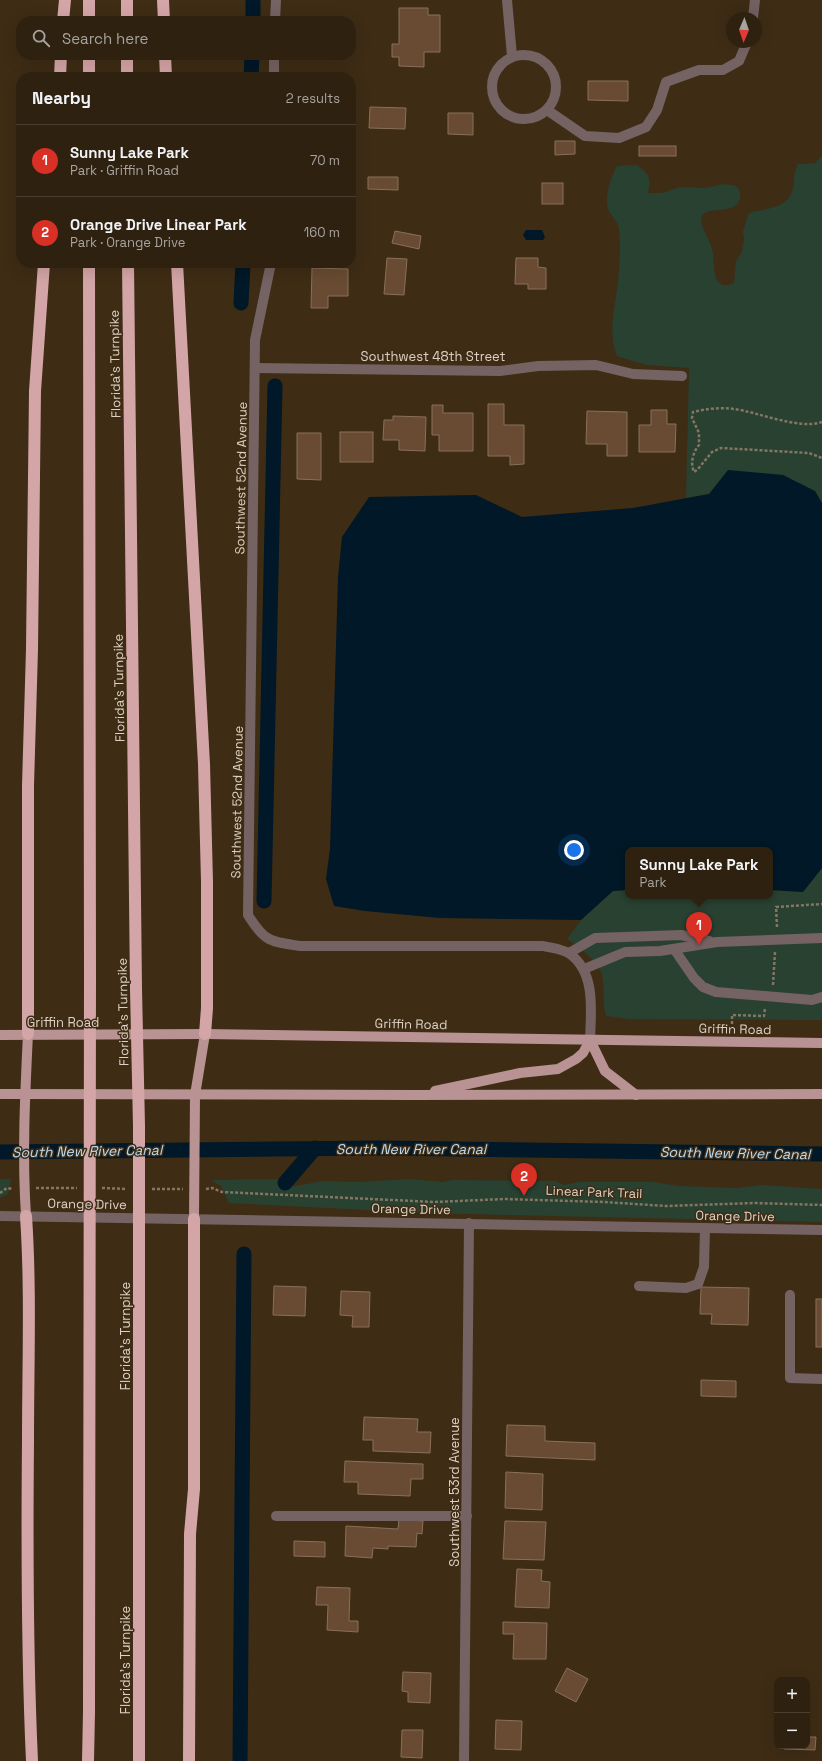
<!DOCTYPE html>
<meta charset="utf-8">
<style>
:root{--surface:#2e2110;--page:#3a2e1e;--text:#f1f3f6;--muted:#a7a39f;--line:#493e30;--accent:#d93025}
body{margin:0;font-family:"Space Grotesk",sans-serif;background:var(--page);color:var(--text)}
.controls{position:absolute;right:12px;bottom:12px;display:grid;overflow:hidden;border-radius:8px;box-shadow:0 4px 16px #0002}
.controls button{width:36px;height:36px;display:grid;place-items:center;padding:0;border:0;border-bottom:1px solid var(--line);background:var(--surface);color:var(--text);font:20px sans-serif}
.compass{position:absolute;left:726px;top:12px;width:36px;height:36px;border-radius:50%;background:var(--surface);box-shadow:0 4px 16px #0002;rotate:182deg}
.you{position:absolute;left:574px;top:850px;width:14px;height:14px;margin:-10px;border:3px solid #fff;border-radius:50%;background:#1a73e8;box-shadow:0 0 0 6px #1a73e833}
.badge{display:grid;place-items:center;width:26px;height:26px;border-radius:50%;background:var(--accent);color:#fff;font-size:13px;font-weight:700}
.pin{position:absolute;translate:-50% -33px;filter:drop-shadow(0 1px 2px #0008)}
.pin::after{content:'';position:absolute;top:21px;width:14px;height:12px;background:inherit;clip-path:polygon(0 0,100% 0,50% 100%)}
.popup{position:absolute;left:625px;top:847px;width:148px;height:52px;box-sizing:border-box;display:grid;place-content:center;border-radius:8px;background:var(--surface);filter:drop-shadow(0 1px 3px #0005);font-size:13px;white-space:nowrap;color:var(--muted)}
.popup b{font-size:15px;color:var(--text)}
.popup::after{content:'';position:absolute;left:50%;top:100%;margin-left:-8px;border:8px solid transparent;border-top-color:var(--surface)}
.list{margin:0;padding:0;list-style:none}
h2{display:flex;justify-content:space-between;align-items:center;height:52px;margin:0;padding:0 16px;font-size:17px}
h2 small{font-size:13px;font-weight:400;color:var(--muted)}
.list li{display:grid;grid-template-columns:26px 1fr auto;gap:12px;align-items:center;box-sizing:border-box;height:72px;padding:0 16px;border-top:1px solid var(--line)}
.list b{display:block;font-size:15px;white-space:nowrap}
.list p{margin:0;font-size:13px;white-space:nowrap;color:var(--muted)}
.list em{font-size:13px;font-style:normal;color:var(--muted)}
.icon{flex:none;width:22px;height:22px;fill:none;stroke:currentColor;stroke-width:2;stroke-linecap:round;stroke-linejoin:round}
.map{position:relative;flex:none;width:822px;height:1761px;overflow:hidden}
.search{position:absolute;background:var(--surface);box-shadow:0 4px 16px #0002;left:16px;top:16px;width:340px;height:44px;display:flex;align-items:center;gap:10px;box-sizing:border-box;padding:0 14px;border-radius:16px;color:var(--muted);font-size:15px}
.panel{position:absolute;background:var(--surface);box-shadow:0 4px 16px #0002;left:16px;top:72px;width:340px;height:196px;border-radius:16px}
.map>svg:first-child{display:block}
.green{fill:#284131}
.water{fill:#001827}
.lines{fill:none;stroke-linecap:round;stroke-linejoin:round}
.canal{stroke:#001827;stroke-width:15}
.building{fill:#684b32;stroke:#89705a}
.path{stroke:#857663;stroke-width:2.5;stroke-dasharray:3 2;stroke-linecap:butt}
.minor{stroke:#756262;stroke-width:10}
.major{stroke:#b99293;stroke-width:10}
.highway{stroke:#d4a5a6;stroke-width:12}
.highway-bridge{stroke:#d4a5a6;stroke-width:12}
.labels{text-anchor:middle;dominant-baseline:central;stroke-width:3;stroke-linejoin:round;paint-order:stroke}
.street-label{font-size:13px;fill:#ddd1c3;stroke:#3e2c15}
.water-label{font-size:14px;font-style:italic;fill:#b9dcf5;stroke:#3e2c15}
</style>
<div class="map">
<svg width="822" height="1761" viewBox="0 0 822 1761">
<rect width="100%" height="100%" fill="#3e2c15"/>
<g class="green">
<path d="M822 155V503L815 491 709 494 686 498 689 368 646 365 617 356C609 336 613 317 616 296 619 278 621 249 619 231 619 223 614 219 610 213 602 201 611 177 617 166L637 165C650 175 651 177 648 193H662L680 187 706 188 724 184 736 186C740 190 741 193 740 198 737 214 713 207 703 214L701 219C702 230 709 238 712 249 716 261 709 294 734 283L736 261 742 252 744 240 743 231 749 213C765 208 788 210 793 188 796 177 792 176 798 164L815 163Z"/>
<path d="M822 868V1020L629 1019 606 1016C602 1002 605 988 602 975 599 962 578 946 567 939L581 920 613 891 628 890V896H770V890L803 892Z"/>
<path d="M0 1179H11L8 1194 0 1198Z"/>
<path d="M280 1179 289 1187 323 1181 358 1182 409 1179 443 1182 452 1180 555 1181 564 1185 578 1182H654L679 1186 737 1188 762 1185 822 1189V1222L423 1213 229 1203 221 1186 211 1180Z"/>
</g>
<g class="water">
<path d="M526 230H542L545 237 543 240H526L523 235Z"/>
<path d="M728 470 783 475 815 491 822 503V868L803 892 770 890V850H628V890L613 891 581 920 440 918 365 911 334 906 326 879 330 849 338 577 342 537 369 497 476 495 522 517 633 508 709 494Z"/>
</g>
<g class="lines">
<g class="canal">
<path d="M253 21V0"/>
<path d="M251 77 252 55"/>
<path d="M241 303 243 263"/>
<path d="M264 901 275 386"/>
<path d="M0 1152 381 1148 822 1154"/>
<path d="M285 1183 315 1148"/>
<path d="M240 1761 244 1254"/>
</g>
</g>
<g class="building">
<path d="M399 8H428V15H440V52H424V67L399 66V57H392V44H399Z"/>
<path d="M588 81H628V101L588 100Z"/>
<path d="M370 107 406 108 405 129 369 128Z"/>
<path d="M448 113H473V135L448 134Z"/>
<path d="M555 141H575V154L555 155Z"/>
<rect x="639" y="146" width="37" height="10"/>
<path d="M368 177H398V190L368 189Z"/>
<rect x="542" y="183" width="21" height="21"/>
<path d="M395 231 421 236 419 249 392 243Z"/>
<path d="M387 258 407 259 404 295 384 294Z"/>
<path d="M516 258H538V267L546 268V289H528V284H515Z"/>
<path d="M312 268 348 269V296H328V308H311Z"/>
<path d="M488 404H504V425H524V464L510 465V456H488Z"/>
<path d="M432 405H443V413H473V451H439V435H432Z"/>
<path d="M651 410H667V424H676L675 452H639V425H651Z"/>
<path d="M587 411 627 412V456H607V444H586Z"/>
<path d="M393 416 426 417 425 451 399 450V440H383L384 420H393Z"/>
<rect x="340" y="432" width="33" height="30"/>
<path d="M297 433H321V480L297 479Z"/>
<path d="M274 1286 306 1287 305 1316 273 1315Z"/>
<path d="M701 1287 749 1288 748 1325 711 1324 712 1314H700Z"/>
<path d="M341 1291 370 1292 369 1327H352L353 1316 340 1315Z"/>
<rect x="816" y="1299" width="6" height="48"/>
<path d="M701 1380 736 1381V1397L701 1396Z"/>
<path d="M364 1417 418 1419 417 1432H431L430 1453 373 1451V1440H363Z"/>
<path d="M507 1425 545 1426V1441L595 1443V1460L506 1456Z"/>
<path d="M345 1461 423 1464V1479H411L410 1496 358 1494V1482H344Z"/>
<path d="M506 1472 543 1474 542 1510 505 1508Z"/>
<path d="M399 1519 423 1521 422 1534 417 1533 416 1547 388 1546V1549L373 1548 372 1558 345 1556 346 1526 398 1529Z"/>
<path d="M505 1521 546 1522 544 1560 503 1559Z"/>
<path d="M294 1541 325 1542V1557L294 1556Z"/>
<path d="M517 1569 542 1570 541 1581 550 1582 549 1608 515 1607Z"/>
<path d="M317 1587 350 1588 349 1621H358V1632L327 1630 328 1605H316Z"/>
<path d="M503 1622 547 1623 546 1659H513L514 1634H503Z"/>
<path d="M567 1668 588 1679 576 1702 555 1691Z"/>
<path d="M403 1672 431 1673 430 1703 408 1702V1692L402 1691Z"/>
<path d="M496 1720 522 1721 521 1750 495 1749Z"/>
<path d="M402 1730H423L422 1758 401 1757Z"/>
<path d="M807 1737H816L815 1750 784 1749V1746H807Z"/>
</g>
<g class="lines">
<g class="path">
<path d="M822 422C799 430 758 412 734 409 720 407 706 409 693 412L692 418 699 433V445C693 452 690 463 694 472L698 469 712 452 721 448 809 453 822 458"/>
<path d="M777 927 776 907 822 904"/>
<path d="M773 985 775 952"/>
<path d="M732 1024V1015L764 1016 765 1008"/>
<path d="M36 1188H77"/>
<path d="M102 1188 127 1189"/>
<path d="M152 1189H183"/>
<path d="M206 1189 212 1188 222 1192 435 1202 504 1199 604 1202 666 1206 755 1203 822 1205"/>
<path d="M0 1193 7 1188 13 1189"/>
</g>
<g class="minor">
<path d="M507 0 512 56"/>
<path d="M753 18 755 0"/>
<path d="M275 21 276 0"/>
<circle cx="524" cy="87" r="32"/>
<path d="M274 77V55"/>
<path d="M547 110 585 136 619 138 646 127 657 110 666 82 699 70H723L739 61 747 42"/>
<path d="M271 263 255 340 248 915C264 941 270 942 300 946H543C551 948 563 949 570 954 596 973 591 1011 590 1040"/>
<path d="M255 368 500 371 538 366 596 365 633 374 682 376"/>
<path d="M674 949 694 978 703 987 716 992 812 1000 822 997"/>
<path d="M569 953 595 938 681 935 709 941"/>
<path d="M584 969 625 952 660 951 717 942 822 938"/>
<path d="M0 1216 822 1230"/>
<path d="M639 1286 686 1288 698 1284 704 1267 705 1228"/>
<path d="M790 1295V1378L822 1379"/>
<path d="M276 1516H467"/>
<path d="M464 1761 469 1223"/>
</g>
<g class="major">
<path d="M0 1035 205 1034 822 1043"/>
<path d="M590 1040 605 1071 636 1095"/>
<path d="M435 1091 520 1073 558 1069 576 1059 583 1053 590 1040"/>
<path d="M0 1094 414 1095 822 1094"/>
<path d="M26 1216C22 1155 25 1095 28 1034"/>
<path d="M194 1219 195 1095 205 1034"/>
</g>
<g class="highway">
<path d="M89 0V21"/>
<path d="M163 0 164 21"/>
<path d="M63 21 65 0"/>
<path d="M127 21V0"/>
<path d="M89 55V77"/>
<path d="M165 55 166 77"/>
<path d="M60 77 61 55"/>
<path d="M127 77V55"/>
<path d="M89 263 90 976"/>
<path d="M128 263 136 989"/>
<path d="M177 263 204 764 207 882V1008L205 1034"/>
<path d="M28 1034V786L32 649 35 391 44 263"/>
<path d="M26 1216C31 1290 28 1365 28 1440 27 1547 27 1654 32 1761"/>
<path d="M88 1761 89 1712"/>
<path d="M139 1761V1713"/>
<path d="M189 1761 190 1534 194 1489V1219"/>
</g>
<g class="highway-bridge">
<path d="M136 989 139 1126V1713"/>
<path d="M89 1712 90 976"/>
</g>
</g>
<g class="labels">
<g class="street-label">
<text x="433" y="356">Southwest 48th Street</text>
<text transform="translate(115 364) rotate(-91)">Florida's Turnpike</text>
<text transform="translate(241 478) rotate(-89)">Southwest 52nd Avenue</text>
<text transform="translate(119 688) rotate(-91)">Florida's Turnpike</text>
<text transform="translate(237 802) rotate(-89)">Southwest 52nd Avenue</text>
<text transform="translate(123 1012) rotate(-91)">Florida's Turnpike</text>
<text x="63" y="1022">Griffin Road</text>
<text transform="translate(411 1024) rotate(1)">Griffin Road</text>
<text transform="translate(735 1029) rotate(1)">Griffin Road</text>
<text transform="translate(594 1192) rotate(2)">Linear Park Trail</text>
<text transform="translate(87 1204) rotate(1)">Orange Drive</text>
<text transform="translate(411 1209) rotate(1)">Orange Drive</text>
<text transform="translate(735 1216) rotate(1)">Orange Drive</text>
<text transform="translate(125 1336) rotate(-90)">Florida's Turnpike</text>
<text transform="translate(454 1492) rotate(-90)">Southwest 53rd Avenue</text>
<text transform="translate(125 1660) rotate(-90)">Florida's Turnpike</text>
</g>
<g class="water-label">
<text x="411" y="1149">South New River Canal</text>
<text transform="translate(87 1151) rotate(-1)">South New River Canal</text>
<text transform="translate(735 1153) rotate(1)">South New River Canal</text>
</g>
</g>
</svg>
<div class="controls">
<button>+</button>
<button>−</button>
</div>
<svg class="compass" viewBox="-18 -18 36 36"><path d="M0-13l5 13h-10z" fill="#e53935"/><path d="M0 13l5-13h-10z" fill="#a7a39f"/></svg>
<div class="you"></div>
<div class="pin badge" style="left:699px;top:945px">1</div>
<div class="popup"><b>Sunny Lake Park</b>Park</div>
<div class="pin badge" style="left:524px;top:1196px">2</div>
<div class="search"><svg class="icon" aria-label="search" viewBox="0 0 24 24"><circle cx="10" cy="10" r="6"/><path d="M15 15l6 6"/></svg>Search here</div>
<section class="panel">
<h2>Nearby<small>2 results</small></h2>
<ul class="list">
<li><span class="badge">1</span><div><b>Sunny Lake Park</b><p>Park · Griffin Road</p></div><em>70 m</em></li>
<li><span class="badge">2</span><div><b>Orange Drive Linear Park</b><p>Park · Orange Drive</p></div><em>160 m</em></li>
</ul>
</section>
</div>
